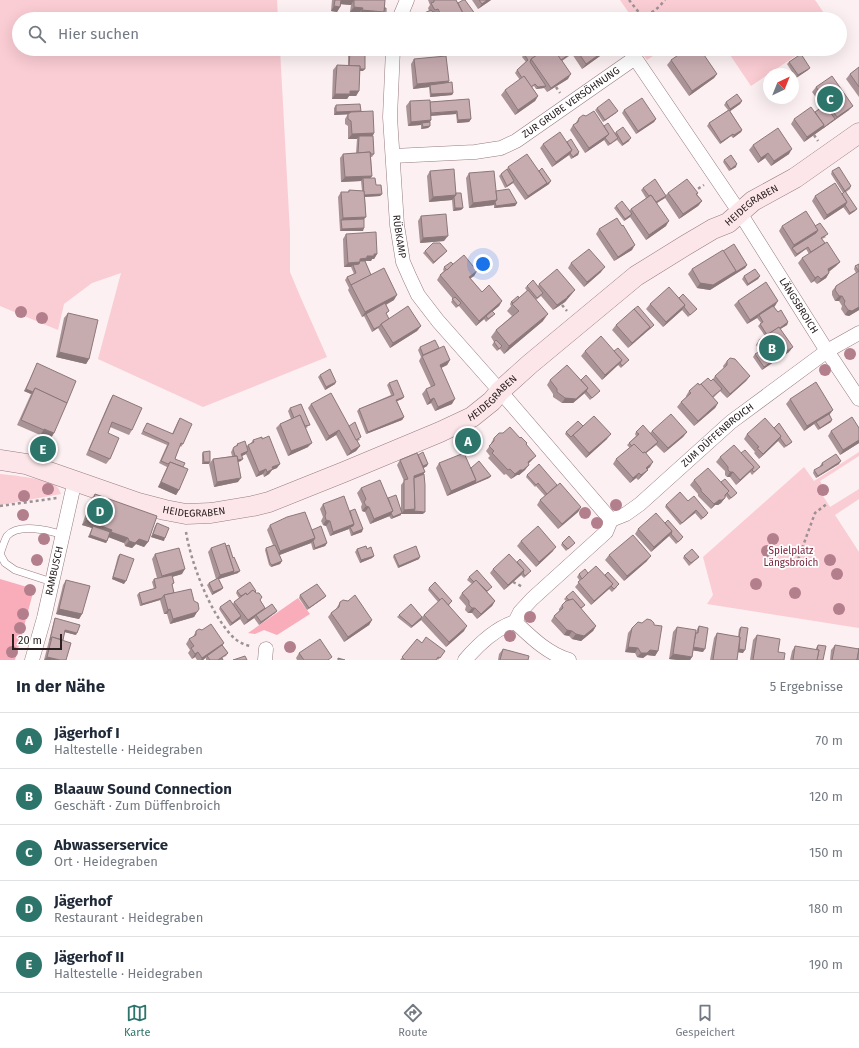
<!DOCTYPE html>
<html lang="de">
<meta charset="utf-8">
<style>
:root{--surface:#fff;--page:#f6f6f7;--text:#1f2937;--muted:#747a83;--line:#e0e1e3;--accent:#2d746b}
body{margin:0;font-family:"Fira Sans",sans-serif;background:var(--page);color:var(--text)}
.compass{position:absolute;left:763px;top:68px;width:36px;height:36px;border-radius:50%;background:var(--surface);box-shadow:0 4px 16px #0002;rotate:43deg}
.scale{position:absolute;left:12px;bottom:10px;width:50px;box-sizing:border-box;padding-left:4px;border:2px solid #2a2021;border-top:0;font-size:11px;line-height:14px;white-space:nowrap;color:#2a2021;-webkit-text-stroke:3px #fff;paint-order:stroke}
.you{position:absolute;left:483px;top:264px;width:14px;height:14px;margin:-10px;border:3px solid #fff;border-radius:50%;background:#1a73e8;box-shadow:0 0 0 6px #1a73e833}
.badge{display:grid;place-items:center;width:26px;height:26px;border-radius:50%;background:var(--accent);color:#fff;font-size:13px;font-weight:700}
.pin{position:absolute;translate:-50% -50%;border:2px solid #fff;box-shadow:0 1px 4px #0006}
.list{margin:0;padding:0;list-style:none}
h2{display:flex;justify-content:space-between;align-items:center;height:52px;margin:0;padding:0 16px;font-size:17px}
h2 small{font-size:13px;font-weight:400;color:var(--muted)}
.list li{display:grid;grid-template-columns:26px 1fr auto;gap:12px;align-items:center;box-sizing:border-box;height:56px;padding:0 16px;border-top:1px solid var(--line)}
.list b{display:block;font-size:15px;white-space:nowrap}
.list p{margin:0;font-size:13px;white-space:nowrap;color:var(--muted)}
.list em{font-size:13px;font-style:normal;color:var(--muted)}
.icon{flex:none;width:22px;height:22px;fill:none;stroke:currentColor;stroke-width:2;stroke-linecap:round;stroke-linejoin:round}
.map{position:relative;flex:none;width:859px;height:660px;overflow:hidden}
.search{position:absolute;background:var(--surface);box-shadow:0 4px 16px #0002;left:12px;right:12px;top:12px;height:44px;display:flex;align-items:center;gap:10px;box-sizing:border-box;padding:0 14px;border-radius:22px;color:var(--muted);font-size:15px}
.sheet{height:332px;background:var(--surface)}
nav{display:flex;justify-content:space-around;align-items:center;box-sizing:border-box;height:56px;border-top:1px solid var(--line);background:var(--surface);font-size:11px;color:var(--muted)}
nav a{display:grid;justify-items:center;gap:2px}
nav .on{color:var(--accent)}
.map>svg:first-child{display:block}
.green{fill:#faccd3}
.forest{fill:#f9acb9}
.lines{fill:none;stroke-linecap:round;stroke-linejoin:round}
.service-casing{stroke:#967c80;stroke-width:8}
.minor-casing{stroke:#967c80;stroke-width:15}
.secondary-casing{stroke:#967c80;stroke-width:21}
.path{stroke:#9c9193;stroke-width:2.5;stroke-dasharray:3 3;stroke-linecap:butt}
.service{stroke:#fff;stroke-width:7}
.minor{stroke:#fff;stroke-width:14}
.secondary{stroke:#fde6e9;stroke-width:20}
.tree{fill:#b47f8d}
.wall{fill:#aa9396}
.shaded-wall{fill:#8b787a}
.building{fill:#c6abaf;stroke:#8b787a}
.labels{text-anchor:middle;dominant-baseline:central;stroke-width:3.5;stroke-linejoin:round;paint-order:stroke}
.street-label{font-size:10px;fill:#2a2021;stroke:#fff}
.park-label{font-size:10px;fill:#79223a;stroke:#fff}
</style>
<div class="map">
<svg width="859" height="660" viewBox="0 0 859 660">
<rect width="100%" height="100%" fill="#fcf0f2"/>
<g class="green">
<path d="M0 0H277L278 19H19V49H280L290 233V272L300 296 327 357 203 407 98 359 121 273 92 283 64 304 58 330 0 306Z"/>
<path d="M620 0H815L828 19H633Z"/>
<path d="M639 49H663L647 60Z"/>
<path d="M726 49H806L751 86Z"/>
<path d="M859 452V456L820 481 827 493 823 496 830 507 859 489V499L835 515 859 552V628L707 604 713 595 703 557 804 467 814 481Z"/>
<path d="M0 474C12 475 48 479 56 486 59 488 60 492 61 494L0 505Z"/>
</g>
<g class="forest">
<path d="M0 579 34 589 15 660H0Z"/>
<path d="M298 598 310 614 277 635 264 630 255 634 248 633Z"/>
</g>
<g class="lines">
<g class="service-casing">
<path id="service" d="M52 582 15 570 5 563 0 554C2 549 4 541 7 536 18 523 48 530 63 535"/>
</g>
<g class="minor-casing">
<g id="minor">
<path d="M399 19 407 0"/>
<path id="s1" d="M393 49 390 117 397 225 403 262 410 278 418 295 438 321 500 391 611 520"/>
<path id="s2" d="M393 156 475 152 501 148 516 141 635 58 740 213 827 351 859 399"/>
<path id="s3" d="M611 520 626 514 640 504 731 422 827 351 859 333"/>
<path d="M515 622C532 638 547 653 569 660"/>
<path id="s4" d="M32 660 44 618 75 480"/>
<path d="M265 660 266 649"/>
<path d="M465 660C478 645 496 628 515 622L520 612 532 599 606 532 611 520"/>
</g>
</g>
<g class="secondary-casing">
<g id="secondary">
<path id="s5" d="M0 460 26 464 138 503 165 510 186 514 211 513 253 506 269 502 344 472 440 432 472 417 492 401 500 391 530 364 636 276 686 245 713 229 728 223 753 201 795 178 859 133"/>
</g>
</g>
<g class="path">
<path d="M629 0 641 15C652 15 658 8 665 0"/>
<path d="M556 87 560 93"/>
<path d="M814 135 818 141"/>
<path d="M693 192 704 185"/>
<path d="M562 305 567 311"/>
<path d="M0 506 57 498"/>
<path d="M186 532C191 563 210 613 232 636 238 642 244 645 251 646"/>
<path d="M796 565 815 513 828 503"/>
<path d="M513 582 523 587"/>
</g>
<use href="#service" class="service"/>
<use href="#minor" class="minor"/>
<use href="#secondary" class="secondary"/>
</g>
<g class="tree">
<circle cx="21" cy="312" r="6"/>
<circle cx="42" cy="318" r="6"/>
<circle cx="850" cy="354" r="6"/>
<circle cx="825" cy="370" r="6"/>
<circle cx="48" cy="489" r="6"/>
<circle cx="823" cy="490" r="6"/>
<circle cx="24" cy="496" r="6"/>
<circle cx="616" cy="505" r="6"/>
<circle cx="585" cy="513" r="6"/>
<circle cx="23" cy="515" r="6"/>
<circle cx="597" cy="523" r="6"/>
<circle cx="44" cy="539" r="6"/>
<circle cx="773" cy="539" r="6"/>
<circle cx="767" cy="551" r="6"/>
<circle cx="37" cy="560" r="6"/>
<circle cx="830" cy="560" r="6"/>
<circle cx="837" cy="574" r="6"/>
<circle cx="756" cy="584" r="6"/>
<circle cx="30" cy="590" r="6"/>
<circle cx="795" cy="593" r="6"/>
<circle cx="839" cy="609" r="6"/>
<circle cx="23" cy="614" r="6"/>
<circle cx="530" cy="617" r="6"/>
<circle cx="20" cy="628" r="6"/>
<circle cx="510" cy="636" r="6"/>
<circle cx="290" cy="647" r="6"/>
<circle cx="12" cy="652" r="6"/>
</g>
<g class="wall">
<path d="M332 0H385V8L386 15 384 18 359 15V13L350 12 351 5 341 4 340 7 337 12 331 11Z"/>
<path d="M428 0H456L458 3 477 19H422L421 16 422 14 429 11 428 8 430 5Z"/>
<path d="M472 0H491L478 9Z"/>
<path d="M332 49H366L364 54 363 71H360L359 91 356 96H349L347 99H332L333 70 337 65 348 66V56L331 55Z"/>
<path d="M546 49H602L604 51 600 56 582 69 572 54 562 61 568 79 547 92 544 88 536 89 534 86 532 87 538 96 535 101 515 115 501 95 505 90 520 80 515 73 517 70 526 62 522 57 524 54 542 52Z"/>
<path d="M414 59 449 81 448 82 453 93 452 95 430 97 429 87 413 89 411 64Z"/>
<path d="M671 60 717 74 714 78 689 96 667 65Z"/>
<path d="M789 62 808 70 796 78 787 64Z"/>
<path d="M859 67V97L846 79 850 74Z"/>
<path d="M816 87 849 110 804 142 791 124 794 119 815 112 822 106 812 92Z"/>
<path d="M469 99 471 119 469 122 457 123 456 114 431 116V120L430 122V126L428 128 421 129V125L408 126 406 106 410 101 430 102Z"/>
<path d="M742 101 740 104 730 111 742 130 741 132 733 138 731 136 720 144 707 126 709 123 728 110 724 105 726 102Z"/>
<path d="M336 105 361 111 374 133 373 136 374 154 372 157H371L372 176 370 178 382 194 380 196 365 197 366 217 364 219 363 231H340L338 197 341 192H348L349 190 362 191 361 181 341 182 340 158 343 154 356 153 357 139H348V126L345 124V119L348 114 334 115V108Z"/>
<path d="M597 108 616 113 603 122 595 110Z"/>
<path d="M624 110 656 119 654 122 636 134 622 113Z"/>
<path d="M579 118 604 126 615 133 616 132 629 141 622 146 617 140 608 146 604 140 585 153 570 130 573 125 575 124Z"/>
<path d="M567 142 579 152 578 155 571 159 569 155 552 167 540 148 543 144Z"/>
<path d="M753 145 789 154 771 166 765 158 758 163 749 150Z"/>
<path d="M724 160 736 167 729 171 723 162Z"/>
<path d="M508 167 539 171 549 184 525 200 513 183 505 188 499 176 501 174 507 169Z"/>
<path d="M430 171 456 193 463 208 461 210 453 211 452 200 429 202 427 176Z"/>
<path d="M832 171 851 186 850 189 846 192 855 211 849 215 843 207 824 220 812 201 815 196 842 194 843 193 831 174Z"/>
<path d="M469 173 496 191 517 203 515 206 494 208V205L469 208 466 178Z"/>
<path d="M643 188 666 195 668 193H698L697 194 702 201 698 206 679 219 665 198 657 203 666 226 646 240 630 217 624 221 614 208 616 206 629 211 631 209 646 198 641 190Z"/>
<path d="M421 216 444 241 420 243 418 221Z"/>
<path d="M782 226H815L826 237 822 239 840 262 836 266 829 272V273L826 278 817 284 814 281 811 283 798 263 802 258 809 254 806 249 795 257 779 231Z"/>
<path d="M599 229 632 250 614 261 596 234Z"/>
<path d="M346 234 377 254 374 259H372L371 261H365L371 275 394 300 386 305 389 311 386 314 389 319 421 326 417 331 390 348 378 328 372 332 364 316 362 317 348 290 349 288 345 280 347 277 354 274 351 267H344L343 239Z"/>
<path d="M425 251 445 253 433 264 423 253Z"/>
<path d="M723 251 747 265 745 268 710 290 697 288 688 274 692 269Z"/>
<path d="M571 263 601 272 584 287 568 268Z"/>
<path d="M453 264 477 271 474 276 470 278 482 292 502 301 499 306 493 311V316L486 322 484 319 476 326 459 306 456 308 451 302 453 299 437 280 440 275 444 271 443 270 444 267Z"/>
<path d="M859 264V310L849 316 845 315 841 309 842 306 839 301H835L832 295V291L836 286 856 273 854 269 855 266Z"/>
<path d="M744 276H760L758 279 747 286 742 279Z"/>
<path d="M539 284 575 290 565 302 553 310 541 296 536 300 543 321 504 354 500 349 497 351 492 345 494 342 491 337 496 330 512 316 507 311 511 306 510 304 511 302 519 298 527 291 525 288 527 286H538Z"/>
<path d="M679 298 697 309 688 317 682 310 663 327 646 309 650 304Z"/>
<path d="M738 301 775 306 774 307 778 312 788 322 787 325 780 329 789 352 762 370 753 357 755 354 760 351 756 345 759 340 765 336 758 326 761 323 757 318 747 324 734 305Z"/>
<path d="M68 313 89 359 86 364 56 357 64 318Z"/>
<path d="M616 325 652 327 628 348 612 330Z"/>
<path d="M420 347 439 348 450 360 447 365 441 368 452 404 435 411 431 403 427 405 422 394 426 389 431 387 419 361 421 357 418 350Z"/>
<path d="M585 351H614L629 360 621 368 618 365 602 380 581 356Z"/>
<path d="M727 361 750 376 746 381 727 398 720 391 713 398 718 403 715 408 694 426 677 407 681 402 686 397V396L689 391 699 385 711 381 713 379 715 376 724 369 723 366Z"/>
<path d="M37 363 54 433 51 438 41 434 40 435 17 425 31 394 24 391 36 366Z"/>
<path d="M320 375 335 384 325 390 318 377Z"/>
<path d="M550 380H581L598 393 590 400 584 393 573 403H562L553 397V394L547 385Z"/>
<path d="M389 383 404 397 402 399 397 401 404 417 402 420 366 434 357 411 359 409 391 395 387 385Z"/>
<path d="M113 395 132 430 129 435 110 427 108 433 110 459 106 464 86 455 110 400Z"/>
<path d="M790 399 830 414 829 415 831 422 818 430 814 424 804 431 786 404Z"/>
<path d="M311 404 349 426 360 440 357 441 360 446 356 451 347 456 336 435 326 441 308 408Z"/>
<path d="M290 408 308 427 306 428 308 447 288 456 276 428 280 424 291 419 288 411Z"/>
<path d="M180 418 183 444 181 447 180 446 176 456 175 459 183 467 179 490 176 495 158 487 167 467 159 463 167 445 141 434 147 423 172 434 178 421Z"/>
<path d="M583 426 607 439 586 458 565 434 566 432Z"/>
<path d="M774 428 792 442 790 444 784 448 778 441 759 459 754 453 755 452 744 439 747 434Z"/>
<path d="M859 428V443L840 455 828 436 831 431Z"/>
<path d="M652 431 687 432 683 437 664 453 656 445 646 453 650 467 647 469 648 470 638 480 636 478 630 483 613 464 616 459 630 448 627 445 636 436 635 434 636 432 650 433Z"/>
<path d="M494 438H520L527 443 526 445 532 460 528 464 525 470 519 475H517L511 479 506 474 504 475 488 458 490 456 486 451 491 444V443Z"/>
<path d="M253 440 277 468 272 470 269 474 264 477 263 474 256 477 246 454 242 456 241 461 238 462V482L214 487 209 464 213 459 232 456 231 452 234 447 236 446 237 444 247 446 248 445 251 443Z"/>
<path d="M203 452 209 464H202V454Z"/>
<path d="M741 453 758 469 752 475 750 472 736 485 730 477H727L725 475V471L716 462 720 457Z"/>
<path d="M418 455 427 466 424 468 423 514H401V515L391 519 389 516 370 524 365 512 362 511 361 507 362 504 357 493 361 488 388 498 401 509V485L404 481 397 465 400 460Z"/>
<path d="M439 463 471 468 491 476 489 478 447 496 436 468Z"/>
<path d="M822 463 839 464 816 478 813 473 814 470 821 467 820 466Z"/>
<path d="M527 475 557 485 581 507 578 512 558 529 537 505 540 500 545 496 536 486 535 487 526 477Z"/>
<path d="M694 480 721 482 735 495 729 500 726 496 721 503 718 505H715L711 509 698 496V494L690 485Z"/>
<path d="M95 494 148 542 144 547 136 544 132 548 125 546 124 543 109 537 106 543 88 537 92 528 82 525 91 499Z"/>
<path d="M688 501 707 515 701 520 695 513 680 525 665 507 666 505Z"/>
<path d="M323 504 350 511 362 532 351 536 349 529 330 536 326 526 323 525 321 521 323 517 320 509Z"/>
<path d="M157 523 164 541 151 537 155 526Z"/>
<path d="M665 523 682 539 676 544 669 536 651 552 635 534 638 529Z"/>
<path d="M270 525 312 530 327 543 325 546 313 550 311 543 279 555 282 561 280 564 271 567 269 565 265 550 266 548 273 545 267 530Z"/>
<path d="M521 541 553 551 536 567 517 546Z"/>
<path d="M562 543 573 545 566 551 561 545Z"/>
<path d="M226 546 238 573 219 579 223 588 221 590 212 595 207 585 209 583 216 579 208 552 211 548Z"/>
<path d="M357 549H367L374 556 372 558 360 563 355 552Z"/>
<path d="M120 554 124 584 112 579 118 556Z"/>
<path d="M155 554 182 574 172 577 174 583 172 585 174 593 197 612 194 617 170 624 167 614H164L160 600 140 606 137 595 139 593 154 589 152 582 154 579 157 578 152 559Z"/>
<path d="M394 555 419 559 398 568 393 557Z"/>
<path d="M609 555 647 561 624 581 605 560Z"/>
<path d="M684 556 699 557 697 559 689 566 683 558Z"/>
<path d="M517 562 529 573 524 578 521 575 504 590 490 573 493 569Z"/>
<path d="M588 573 605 575 617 587 612 592 609 589 591 605 575 587 580 581 577 577 579 574Z"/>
<path d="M469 577 490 589 487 592 495 601 492 606 477 619 472 613H468L465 610 466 606 459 598 462 593 472 584 467 580Z"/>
<path d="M66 580 82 614 79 619 56 614 63 585Z"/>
<path d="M429 588 452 601 449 605 464 631 446 647 421 620 411 628 397 617 399 615 422 617 424 615 438 602 428 590Z"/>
<path d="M237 591 255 592 265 608 263 610 277 611 275 613 259 625 254 618 244 625 240 619 230 626 219 609 220 607 233 604 234 602 239 598 236 593Z"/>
<path d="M300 595 326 596 324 598 307 610 299 598Z"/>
<path d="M566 597 585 605 581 609 596 626 593 631 581 641 572 639 569 636 564 635 551 621 554 616 559 611V609L562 605 566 601 564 599Z"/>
<path d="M340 602 372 620 369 625 344 642 328 617 331 613 336 609Z"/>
<path d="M55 618 76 635 65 632 63 640 66 660H44L54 621Z"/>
<path d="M654 625 658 651 655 656 647 655 643 658 637 657 635 653 625 652 628 633 632 628Z"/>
<path d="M699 626 703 652 693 650 692 657 690 660H678L669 659 673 632 677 627 696 633 697 629Z"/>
<path d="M741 627 743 653 738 652 737 660H710L714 638 717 633 738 637 739 629Z"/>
<path d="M196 631 222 645 228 653 226 656 222 658 223 660H206V658L203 660H197L195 657 192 659 188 653 190 650 186 644 189 639 193 637Z"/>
<path d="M757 635 778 652 784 660H750L753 640Z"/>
<path d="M417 639 422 643 445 651 438 660 437 659 436 660H400Z"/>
<path d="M818 645 823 660H790L792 651 795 646 816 650V648Z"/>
<path d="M835 645 857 649 859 660H830L831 650Z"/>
<path d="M503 649 528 660H498L499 654Z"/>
<path d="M299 653 330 660H297L296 658Z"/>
</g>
<g class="shaded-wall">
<path d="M340 0H354L351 5 338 4Z"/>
<path d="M487 0H491L478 9 482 4Z"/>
<path d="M334 6 340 7 337 12 331 11Z"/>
<path d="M354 7 363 8 359 13 350 12Z"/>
<path d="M362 10 384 12 386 15 384 18 359 15Z"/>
<path d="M335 50 366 52 363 56 350 53 348 56 331 55Z"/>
<path d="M574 51 572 53 557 64 559 61Z"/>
<path d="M604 51 600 56 582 69 586 64Z"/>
<path d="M349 68 365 69 363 71H347Z"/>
<path d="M810 68 808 70 796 78 798 75Z"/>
<path d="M571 74 568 79 547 92 551 88Z"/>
<path d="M717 74 714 78 689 96 692 91Z"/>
<path d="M449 81 445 86 430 85 429 87 413 89 417 84Z"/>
<path d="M546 86 544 88 536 89 538 87Z"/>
<path d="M350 91H359L356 96H349L347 99H332L335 94Z"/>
<path d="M453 93 452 95 430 97 431 94Z"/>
<path d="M538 96 535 101 515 115 518 110Z"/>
<path d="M742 101 740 104 729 112 730 109Z"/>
<path d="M853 106 849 110 804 142 807 137 824 125 835 119 837 117Z"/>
<path d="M361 111 359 114 334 115 336 112Z"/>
<path d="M457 111 456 114 427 116 429 114Z"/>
<path d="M618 111 616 113 603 122 605 120Z"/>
<path d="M471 119 469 122 457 123 458 120Z"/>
<path d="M656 119 654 122 636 134 638 131Z"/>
<path d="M431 120 428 125 422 123 421 125 408 126 411 122Z"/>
<path d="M430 126 428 128 421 129 423 127Z"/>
<path d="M742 130 741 132 733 138 734 135Z"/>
<path d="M374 133 371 138 359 136 357 139H348L352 134Z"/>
<path d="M609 134 606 138H605L604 140 585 153 589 148Z"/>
<path d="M733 134 731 136 720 144 721 142Z"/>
<path d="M631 138 629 141 622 146 623 144Z"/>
<path d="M792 149 789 154 771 166 774 161Z"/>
<path d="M572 150 569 155 552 167 556 162Z"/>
<path d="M579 152 578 155 571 159 573 157Z"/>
<path d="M768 153 765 158 758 163 761 158Z"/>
<path d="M737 164 736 167 729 171 731 169Z"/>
<path d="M372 176 368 181 363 178 361 181 341 182 345 177Z"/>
<path d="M514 181 513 183 505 188 507 186Z"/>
<path d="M551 181 549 184 525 200 528 196 547 183Z"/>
<path d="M382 194 380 196 363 197 364 195Z"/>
<path d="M456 195 452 200 429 202 433 197Z"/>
<path d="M666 196 665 198 652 206 654 204Z"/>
<path d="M497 200 494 205 469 208 473 203Z"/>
<path d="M702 201 698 206 679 219 683 214Z"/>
<path d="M847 202 844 207 824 220 827 215Z"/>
<path d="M517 203 515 206 494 208 496 206Z"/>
<path d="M455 208H463L461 210 453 211Z"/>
<path d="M857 209 855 211 849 215 850 213Z"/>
<path d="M632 214 630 217 624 221 625 219Z"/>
<path d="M366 217 362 221 341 220 343 218Z"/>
<path d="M669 221 666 226 646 240 649 235Z"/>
<path d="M364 228 363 231H340L342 229Z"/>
<path d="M818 230 814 235 792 248 794 245Z"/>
<path d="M448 236 444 241 420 243 423 238Z"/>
<path d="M635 245 632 250 614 261 618 257Z"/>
<path d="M808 247 806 249 795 257 797 254Z"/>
<path d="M447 251 445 253 433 264 434 262Z"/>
<path d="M374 254H377L374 259H372L371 261H365L357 267 353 265 351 267H344L348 263Z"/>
<path d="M840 262 836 266 825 274 828 269Z"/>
<path d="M747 265 745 268 710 290 697 288 700 283 736 271Z"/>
<path d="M605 267 601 272 584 287 587 282Z"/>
<path d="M477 271 474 276 466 282 469 277Z"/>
<path d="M829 273 826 278 817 284 821 279Z"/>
<path d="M760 276 758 279 747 286 748 284Z"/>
<path d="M818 276 814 281 811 283 815 278Z"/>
<path d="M575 290 565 302 553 310 557 305Z"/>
<path d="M397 295 394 300 366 315V314L364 316 362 317 365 312Z"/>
<path d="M839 296H842L839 301H835Z"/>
<path d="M502 301 499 306 486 317V316L484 319 476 326 479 321Z"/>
<path d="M778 301 775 306 760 316 759 315 757 318 747 324 750 320Z"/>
<path d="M685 305 682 310 663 327 666 322Z"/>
<path d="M859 307V310L849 316 845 315 848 310Z"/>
<path d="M548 314 543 321 504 354 509 346Z"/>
<path d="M788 322 787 325 766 338 767 336Z"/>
<path d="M654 325 652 327 628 348 632 343 650 327Z"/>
<path d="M380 326 378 328 372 332 374 329Z"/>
<path d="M421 326 417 331 390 348 393 343Z"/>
<path d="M793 347 789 352 769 365 772 360Z"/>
<path d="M59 352 89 359 86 364 56 357Z"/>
<path d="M450 360 447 365 437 370 440 365Z"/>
<path d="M622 360 619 364 602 380 605 375Z"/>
<path d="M771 362 769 365 762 370 764 367Z"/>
<path d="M750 376 746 381 727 398 730 394Z"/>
<path d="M336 382 335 384 325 390 326 387Z"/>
<path d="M588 388 585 393 573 403H562L565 398Z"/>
<path d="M26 389 33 392 31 394 24 391Z"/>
<path d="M404 397 402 399 395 402 396 400Z"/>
<path d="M434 398 431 403 427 405 430 400Z"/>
<path d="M455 399 452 404 435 411 438 407Z"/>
<path d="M718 403 715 408 694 426 698 421Z"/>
<path d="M833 410 830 414 817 423 816 422 814 424 804 431 807 426Z"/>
<path d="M404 417 402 420 366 434 368 432Z"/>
<path d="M832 420 831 422 818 430 820 428Z"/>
<path d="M44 429 54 433 51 438 41 434Z"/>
<path d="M339 430 336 435 326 441 329 436Z"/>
<path d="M687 432 683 437 664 453 668 448Z"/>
<path d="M611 434 607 439 586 458 589 453Z"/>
<path d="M781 436 778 441 759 459 763 454Z"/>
<path d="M859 440V443L840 455 843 450Z"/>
<path d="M658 442 656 445 640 458 641 456Z"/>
<path d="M312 443 308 447 288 456 291 451Z"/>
<path d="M360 446 356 451 347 456 351 451Z"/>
<path d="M248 451 246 454 240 457 241 454Z"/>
<path d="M536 456 525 467 528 462Z"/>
<path d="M243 459 241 461 234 463 236 460Z"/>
<path d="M841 461 839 464 816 478 818 476Z"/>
<path d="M204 462H210L209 464H202Z"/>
<path d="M653 462 650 467 643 473 646 468Z"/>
<path d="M280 464 277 468 272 470 269 474 264 477 267 472 272 467Z"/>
<path d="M428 464 427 466 419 470 421 467Z"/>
<path d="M529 465 525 470 519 475H517L511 479 515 474 520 470Z"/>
<path d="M754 467 750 472 736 485 740 480Z"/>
<path d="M266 469 263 474 256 477 259 472Z"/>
<path d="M648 470 638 480 641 475Z"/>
<path d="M425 472 422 476 412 481 414 476Z"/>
<path d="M730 472H733L730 477H727Z"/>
<path d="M639 473 636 478 630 483 633 478Z"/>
<path d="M491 476 489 478 447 496 451 491 476 480Z"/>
<path d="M241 478 238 482 214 487 217 482Z"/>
<path d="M161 482 179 490 176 495 158 487Z"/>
<path d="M725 498 721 503 718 505H715L711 509 714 504 719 500Z"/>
<path d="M366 506 369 507 365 512 362 511Z"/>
<path d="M581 507 578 512 558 529 562 524Z"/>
<path d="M415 509 425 512 423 514H401V515L391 519 393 517 402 513 404 510Z"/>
<path d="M696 510 695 513 680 525 682 523Z"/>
<path d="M393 511 390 516 370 524 374 519Z"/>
<path d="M86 520 112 530 109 535 93 526 92 528 82 525Z"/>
<path d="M326 520 330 521 326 526 323 525Z"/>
<path d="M354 524 351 529 350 527 349 529 330 536 333 532Z"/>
<path d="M363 529 362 532 351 536 353 533Z"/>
<path d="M672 531 669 536 651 552 654 547Z"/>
<path d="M111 532 128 538 124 543 108 537Z"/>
<path d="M153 534 165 538 164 541 151 537Z"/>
<path d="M90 535 107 541 106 543 88 537Z"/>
<path d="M315 538 311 543 277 556 280 551Z"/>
<path d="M139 539 148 542 144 547 136 544 132 548 125 546 129 541Z"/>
<path d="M327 543 325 546 313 550 315 548Z"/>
<path d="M556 547 553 551 536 567 539 562Z"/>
<path d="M374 556 372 558 360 563 361 560Z"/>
<path d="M651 556 647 561 624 581 627 576Z"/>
<path d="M420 557 419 559 398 568 399 566Z"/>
<path d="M282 561 280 564 271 567 272 565Z"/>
<path d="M185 569 182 574 158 581 162 576Z"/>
<path d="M524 570 521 575 504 590 508 585Z"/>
<path d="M234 571H240L238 573 216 580 220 575Z"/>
<path d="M113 577 126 581 124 584 112 579Z"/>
<path d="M613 584 609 589 591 605 594 601Z"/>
<path d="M223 588 221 590 212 595 213 592Z"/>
<path d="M326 596 324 598 307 610 309 608Z"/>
<path d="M162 598 160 600 140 606 142 604Z"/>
<path d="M495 601 492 606 477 619 481 614Z"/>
<path d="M265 608 262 613 256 615 254 618 244 625 248 620Z"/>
<path d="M472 608H475L472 613H468Z"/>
<path d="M59 609 82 614 79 619 56 614Z"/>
<path d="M170 609 167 614H164L168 610Z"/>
<path d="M277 611 275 613 259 625 261 622Z"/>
<path d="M197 612 194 617 170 624 173 619Z"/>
<path d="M241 616 240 619 230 626 232 623Z"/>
<path d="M422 617 421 620 411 628 412 626Z"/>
<path d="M372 620 369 625 344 642 348 637Z"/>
<path d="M467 626 464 631 446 647 449 642Z"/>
<path d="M596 626 593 631 581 641 572 639 576 634Z"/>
<path d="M65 630 77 633 76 635 64 632Z"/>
<path d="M567 630 572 631 569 636 564 635Z"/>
<path d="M224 643 221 648 207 656 203 660H201L202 658Z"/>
<path d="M628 647 638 648 635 653 625 652Z"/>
<path d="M692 647 705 649 703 652 690 650Z"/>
<path d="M737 649 745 650 743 653 736 652Z"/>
<path d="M650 650 658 651 655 656 647 655 643 658 637 657 641 653Z"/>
<path d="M198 652 195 657 192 659 195 654Z"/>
<path d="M673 654 692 657 690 660H678L669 659Z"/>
<path d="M47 657 60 660H44Z"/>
</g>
<g class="building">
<path d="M335 0H341L340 7 334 6Z"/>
<path d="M353 0H385L384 12 362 10 363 8 354 7V0Z"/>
<path d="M434 0H456L466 19H452L451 17 447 19H443L438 9 435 10 433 7 431 3 434 2Z"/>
<path d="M463 0H465L478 18 476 19H466L458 3Z"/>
<path d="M479 0H487L482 4Z"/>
<path d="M385 8H386V15H382L384 12Z"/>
<path d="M431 10 433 12H435L438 19H425L422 14Z"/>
<path d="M335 49H366V52L335 50Z"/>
<path d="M532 49H540L542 52 531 59 530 62 546 86 538 87 535 84 531 87 524 76 522 78 517 70 528 60 524 54Z"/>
<path d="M546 49H554L571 74 551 88 531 59Z"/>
<path d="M554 49H573L574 51 561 60Z"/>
<path d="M576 49H602L604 51 586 64Z"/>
<path d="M687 49H700L717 74 692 91 671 60Z"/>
<path d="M350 53 365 54V69H360V66H349Z"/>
<path d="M801 54 810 68 798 75 789 62Z"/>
<path d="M446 56 449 81 417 84 414 59Z"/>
<path d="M337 65 360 66 359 91H350V94H335Z"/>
<path d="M859 67V87L850 74Z"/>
<path d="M524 76 538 96 518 110 505 90Z"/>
<path d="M832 76 853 106 837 117 816 87Z"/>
<path d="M452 82 453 93 431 94 430 85Z"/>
<path d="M737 94 742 101 730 109 726 102Z"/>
<path d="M642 98 656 119 638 131 624 110Z"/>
<path d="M469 99 471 119 458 120 457 111 431 113 430 102Z"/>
<path d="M609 99 618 111 605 120 597 108Z"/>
<path d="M430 100 431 120 411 122 410 101Z"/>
<path d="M360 104 361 111 336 112V105Z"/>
<path d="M825 105 835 119 823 128 824 125 815 112Z"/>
<path d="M811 107 824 125 807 137 794 119Z"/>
<path d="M729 110 742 130 734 135 733 134 721 142 709 123Z"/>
<path d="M373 111 374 133 352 134 351 121 348 119V114L351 112Z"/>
<path d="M594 111 609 134 589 148 573 125 578 122 579 118 583 115 586 116Z"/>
<path d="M430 122V126L423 127 422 123Z"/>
<path d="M608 123 618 138 610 144 605 138 609 134 604 126Z"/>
<path d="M623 127 631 138 623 144 616 132Z"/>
<path d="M778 128 792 149 774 161 768 153 761 158 753 145Z"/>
<path d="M560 132 572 150 556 162 543 144Z"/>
<path d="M359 136H373L374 154H371L370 152 358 153Z"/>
<path d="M571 139 579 152 573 157 570 153 572 150 567 142Z"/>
<path d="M370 152 372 176 345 177 343 154Z"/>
<path d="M527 154 547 183 528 196 508 167Z"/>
<path d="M731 155 737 164 731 169 724 160Z"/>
<path d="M839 167 851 186 845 191 832 171Z"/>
<path d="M542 168 551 181 545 185 547 183 539 171Z"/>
<path d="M454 169 456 195 433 197 430 171Z"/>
<path d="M507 169 514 181 507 186 501 174Z"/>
<path d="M494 171 497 200 473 203 469 173Z"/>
<path d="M363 178H375L376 185H381L382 194 364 195Z"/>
<path d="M655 179 666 196 656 202 651 195 649 196 643 188Z"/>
<path d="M687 179 698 193 696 194 702 201 683 214 668 193Z"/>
<path d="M835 183 847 202 827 215 815 196Z"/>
<path d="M509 189 517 203 496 206 495 202 497 200 496 191Z"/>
<path d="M349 190 364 191 366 217 343 218 341 192H349Z"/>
<path d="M845 191 857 209 850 213 845 205 847 202 842 194Z"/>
<path d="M456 193H461L463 208H455L454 197 456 195Z"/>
<path d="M651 195 669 221 649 235 631 209Z"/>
<path d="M622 201 632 214 625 219 616 206Z"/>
<path d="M806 211 818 230 794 245 782 226Z"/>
<path d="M446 214 448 236 423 238 421 216Z"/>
<path d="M617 218 622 226 623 225 635 245 618 257 599 229Z"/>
<path d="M364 219V228L342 229 341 220Z"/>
<path d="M820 223 828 234 821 238 825 243 811 252 808 247 797 254 792 248 816 233 818 230 815 226Z"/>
<path d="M376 232 377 254H374V256H367V258L360 259V262L348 263 346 234Z"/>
<path d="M827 242 840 262 828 269 829 273 821 279 818 276 815 278 802 258Z"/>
<path d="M433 243H440L447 251 434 262 425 251Z"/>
<path d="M734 244 747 265 734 273 736 271 723 251Z"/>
<path d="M589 249 605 267 587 282 571 263Z"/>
<path d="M723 250 736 271 713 285 700 283 692 269Z"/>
<path d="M464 255 477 271 469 277 482 292 489 285 502 301 479 321 440 275Z"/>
<path d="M360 261H365L371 275 351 285 347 277 356 273 353 265 359 264Z"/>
<path d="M451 262 453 264 447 270 444 267Z"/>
<path d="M859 264V271L855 266Z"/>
<path d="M384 268 397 295 365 312 351 285Z"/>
<path d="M557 269 575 290 567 297H568L557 305 539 284Z"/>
<path d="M755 269 760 276 748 284 744 276Z"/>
<path d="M859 271V307L852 311 848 310 844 304 845 301 842 296H839L835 290 836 286Z"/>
<path d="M533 280 543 293 537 298 527 286Z"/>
<path d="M766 282 778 301 750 320 738 301Z"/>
<path d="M669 287 685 305 666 322 650 304Z"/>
<path d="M528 290 548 314 509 346 496 330 519 311 512 304Z"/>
<path d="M683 294 697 309 690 315 684 307 685 305 679 298Z"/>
<path d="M518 296 519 298 513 303 511 302Z"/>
<path d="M455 297 461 303 458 306 452 299Z"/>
<path d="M385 303 389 311 386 313 389 319 381 324 380 326 374 329 366 314Z"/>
<path d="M408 306 421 326 393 343 381 324Z"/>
<path d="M638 306 654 325 648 330 650 327 634 309Z"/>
<path d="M773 306 778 312 781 310 788 322 780 328 779 327 767 335 760 324 763 322 759 315Z"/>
<path d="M634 309 650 327 632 343 616 325Z"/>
<path d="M492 311 495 314 488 319 486 316Z"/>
<path d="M68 313 98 320 89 359 59 352Z"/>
<path d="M779 327 793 347 772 360 759 340Z"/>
<path d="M601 336 622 360 605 375 585 351Z"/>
<path d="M435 340 439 348 423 355 420 347Z"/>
<path d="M496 340 502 346 499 349 494 342Z"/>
<path d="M444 346 450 360 440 365 455 399 438 407 434 398 430 400 426 389 435 385 422 356Z"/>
<path d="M618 348 629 360 622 366 620 363 622 360 614 351Z"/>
<path d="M762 350 771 362 764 367 755 354Z"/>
<path d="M730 358 735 359 750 376 730 394 715 376 727 365V361Z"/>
<path d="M37 363 76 381 67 403 35 388 33 392 26 389Z"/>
<path d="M567 365 588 388 576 399 565 398 557 392V389L550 380Z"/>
<path d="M330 369 336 382 326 387 320 375Z"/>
<path d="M586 375 600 391 592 398 586 391 588 388 581 380Z"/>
<path d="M708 378 711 381 713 379 722 389 712 397 701 384Z"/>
<path d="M397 380 404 397 396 400 404 417 368 432 359 409 394 395 389 383Z"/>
<path d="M816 382 833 410 807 426 790 399Z"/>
<path d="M698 383 699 385 701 384 718 403 698 421 681 402 691 393 689 391Z"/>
<path d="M35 388 67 403 54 433 44 429V430L21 420Z"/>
<path d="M331 393 360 446 351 451 339 430 329 436 311 404Z"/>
<path d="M113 395 142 408 132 430 112 422 108 433 119 438 110 459 89 450Z"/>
<path d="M301 404 310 425 305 426 300 415 294 418 290 408Z"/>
<path d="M671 414 687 432 668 448 652 431Z"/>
<path d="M829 414 832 420 820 428 816 422Z"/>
<path d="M300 415 312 443 291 451 280 424Z"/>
<path d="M594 416 611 434 589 453 573 435Z"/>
<path d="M852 417 859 428V440L843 450 831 431Z"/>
<path d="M180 418 192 424 183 444 181 443 176 456 175 459 185 463 183 467 170 462 168 464 161 461 169 443 143 431 147 423 173 434Z"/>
<path d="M765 418 781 436 763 454 757 448 759 447 747 434Z"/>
<path d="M578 421 583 426 573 435 571 437 566 432Z"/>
<path d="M355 422 361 437 356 440 349 426Z"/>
<path d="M779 423 792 442 786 446 780 438 781 436 774 428Z"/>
<path d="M643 425 658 442 645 453V452L643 453 634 444 632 446 629 443 639 434 636 432Z"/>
<path d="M510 427 520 438 521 437 527 443 526 444 536 456 528 462 529 465 523 470H520L515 474 510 469 508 470 492 453 494 451 489 446 494 441V438L499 433H503Z"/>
<path d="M269 436 280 464 272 467 273 469 267 472 266 469 259 472 248 445 254 442 253 440 262 437V439Z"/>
<path d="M245 441 248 451 241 454 243 459 238 460 237 456H235L233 449 234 447 238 445 237 444Z"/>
<path d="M634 444 643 453 645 452 653 462 646 468 648 470 641 475 639 473 633 478 616 459Z"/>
<path d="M734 445 754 467 740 480 733 472H730L728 470V467L720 457Z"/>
<path d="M745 450 760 467 754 472 752 470 754 467 741 453Z"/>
<path d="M210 451V462H204L203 452Z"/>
<path d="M423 452 428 464 423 466 418 455Z"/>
<path d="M417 453 425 472 414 476 415 509 404 510V480L408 479 400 460Z"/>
<path d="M464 453 476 480 451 491 439 463Z"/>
<path d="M836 454 841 461 818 476 814 470 823 465 822 463Z"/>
<path d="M237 456 241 478 217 482 213 459Z"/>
<path d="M479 461 491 476 475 483 476 480 471 468Z"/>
<path d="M170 462 188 469 179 490 161 482Z"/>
<path d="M539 464 557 485 547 494 538 483 536 485 527 475Z"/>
<path d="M708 468 729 491 725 495V498L722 500H719L714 504 701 491V489L694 480Z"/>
<path d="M424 474 425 485V512L414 511 415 509 414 478Z"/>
<path d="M725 479 737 493 731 498 727 493 729 491 721 482Z"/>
<path d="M380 480 393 511 374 519 369 507 366 506 364 502 366 499 361 488Z"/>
<path d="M560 483 581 507 562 524 540 500Z"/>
<path d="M680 492 688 501 694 496 708 513 703 518 696 510 682 523 666 505Z"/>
<path d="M95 494 157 516 148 542 139 539 135 543 129 541 128 538 111 532 112 530 86 520Z"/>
<path d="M396 495 402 513 393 517 391 513 393 511 388 498Z"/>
<path d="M344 496 354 524 333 532 330 521 326 520 325 516 326 513 323 504Z"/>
<path d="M355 509 363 529 353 533 350 527 353 526 354 524 350 511Z"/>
<path d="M305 512 315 538 280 551 270 525 287 517Z"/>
<path d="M656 513 672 531 654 547 638 529Z"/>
<path d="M668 520 683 537 678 542 671 534 672 531 665 523Z"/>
<path d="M157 523 169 528 165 538 153 534Z"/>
<path d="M93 526 110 532 107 541 90 535Z"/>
<path d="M321 526 327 543 315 548 313 541 315 538 312 530Z"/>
<path d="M538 526 556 547 539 562 521 541Z"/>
<path d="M633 535 651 556 627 576 609 555Z"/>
<path d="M569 536 575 543 568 549 562 543Z"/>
<path d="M225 543 234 571 220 575 211 548Z"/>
<path d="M229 545 233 558 234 557 240 571 232 573 234 571 226 546Z"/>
<path d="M275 545 282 561 272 565 270 563 266 548Z"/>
<path d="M366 546 367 549 371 547 374 556 361 560 357 549Z"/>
<path d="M416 546 420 557 399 566 394 555Z"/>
<path d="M179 548 185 569 162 576 155 554Z"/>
<path d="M692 549 699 557 691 563 684 556Z"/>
<path d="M120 554 134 559 126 581 113 577Z"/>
<path d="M509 554 524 570 508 585 493 569Z"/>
<path d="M520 559 531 571 525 576 523 573 524 570 517 562Z"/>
<path d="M596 566 613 584 594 601 578 582Z"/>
<path d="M585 569 588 573 582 579 579 574Z"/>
<path d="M477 570 492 587 487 591 476 580 474 582 469 577Z"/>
<path d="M608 572 619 584 614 589 611 586 613 584 605 575Z"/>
<path d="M172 575 174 583 172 584 174 593 164 595 162 598 142 604 139 593 156 588 154 579Z"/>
<path d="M218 578 223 588 213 592 209 583Z"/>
<path d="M66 580 90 586 82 614 59 609Z"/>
<path d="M476 580 495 601 481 614 475 608H472L469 605V601L462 593Z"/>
<path d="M250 582 256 591 255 592 253 590 247 595 246 593 241 596 237 591Z"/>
<path d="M435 582 452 601 448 605 442 598 440 600 429 588Z"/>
<path d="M317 584 326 596 309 608 300 595Z"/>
<path d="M191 589 194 601 198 603 199 609 197 612 173 619 170 609 168 610 164 595Z"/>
<path d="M253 590 256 593H259L262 597 260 600 265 608 248 620 234 602 246 593 247 595Z"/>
<path d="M573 591 585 605 581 608 573 599 569 600 566 597Z"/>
<path d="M355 595 372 620 348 637 331 613 339 607 340 602 343 600 348 601Z"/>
<path d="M442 598 467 626 449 642 424 615Z"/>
<path d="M573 599 596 626 584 636 576 634 572 631 567 630 554 616 563 608 562 605 566 601Z"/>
<path d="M230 600 241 616 232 623 220 607Z"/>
<path d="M272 604 277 611 261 622 256 615Z"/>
<path d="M411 604 422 617 412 626 399 615Z"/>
<path d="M55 618 80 625 77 633 65 630 63 640 52 637 50 640Z"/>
<path d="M647 619 651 620 654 623V625L662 626 658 651 650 650 647 653H641L638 648 628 647 632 628 638 622 642 623Z"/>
<path d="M211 624 224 643 202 658 198 652 195 654 191 648 194 646 189 639 196 635V631L199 629 202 630Z"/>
<path d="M699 626 708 628 705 649 693 647 696 633H698Z"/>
<path d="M677 627 696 630 692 657 673 654Z"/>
<path d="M741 627 748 628 745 650 739 649 740 637H739Z"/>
<path d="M717 633 740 637 737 660H713Z"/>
<path d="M757 635 780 639 778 652 785 653 784 660H753Z"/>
<path d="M52 637 71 643 66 660H60L47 657Z"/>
<path d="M426 637 445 651 440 658 438 657 436 660H405L402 657 417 639 422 643Z"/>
<path d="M320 639 332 657 328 660H304L299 653Z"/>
<path d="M222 645 228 653 218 660H210L207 656Z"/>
<path d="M818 645 826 646 823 660H817L819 650H817Z"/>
<path d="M835 645 859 649 857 660H832Z"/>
<path d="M795 646 819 650 817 660H793Z"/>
<path d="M858 648 859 649V660H857L859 649Z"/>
<path d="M503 649 529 656 528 660H500Z"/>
<path d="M245 656 247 660H233Z"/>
<path d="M222 658 223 660H218Z"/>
<path d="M338 658 345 660H338Z"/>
</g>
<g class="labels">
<g class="street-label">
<text stroke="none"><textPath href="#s2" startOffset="192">ZUR GRUBE VERSÖHNUNG</textPath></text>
<text stroke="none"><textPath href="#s5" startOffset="851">HEIDEGRABEN</textPath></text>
<text stroke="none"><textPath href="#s1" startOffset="188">RÜBKAMP</textPath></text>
<text stroke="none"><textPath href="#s2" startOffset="567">LÄNGSBROICH</textPath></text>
<text stroke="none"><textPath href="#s5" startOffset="526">HEIDEGRABEN</textPath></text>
<text stroke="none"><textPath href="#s3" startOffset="137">ZUM DÜFFENBROICH</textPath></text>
<text stroke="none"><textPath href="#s5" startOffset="202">HEIDEGRABEN</textPath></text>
<text stroke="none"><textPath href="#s4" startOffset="92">RAMBUSCH</textPath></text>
</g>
<g class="park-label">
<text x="791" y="551">Spielplatz<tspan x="791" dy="12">Längsbroich</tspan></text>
</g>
</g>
</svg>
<svg class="compass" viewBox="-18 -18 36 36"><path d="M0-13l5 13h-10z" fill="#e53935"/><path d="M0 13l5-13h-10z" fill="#747a83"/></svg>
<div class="scale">20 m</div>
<div class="you"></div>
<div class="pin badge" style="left:468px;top:441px">A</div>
<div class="pin badge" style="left:772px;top:348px">B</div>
<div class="pin badge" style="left:830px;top:99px">C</div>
<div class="pin badge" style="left:100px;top:511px">D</div>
<div class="pin badge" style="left:43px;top:449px">E</div>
<div class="search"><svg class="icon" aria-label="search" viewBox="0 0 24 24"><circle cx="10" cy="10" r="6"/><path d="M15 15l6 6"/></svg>Hier suchen</div>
</div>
<section class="sheet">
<h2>In der Nähe<small>5 Ergebnisse</small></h2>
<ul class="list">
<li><span class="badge">A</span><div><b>Jägerhof I</b><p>Haltestelle · Heidegraben</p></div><em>70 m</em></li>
<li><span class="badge">B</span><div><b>Blaauw Sound Connection</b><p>Geschäft · Zum Düffenbroich</p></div><em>120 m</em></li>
<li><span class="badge">C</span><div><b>Abwasserservice</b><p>Ort · Heidegraben</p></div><em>150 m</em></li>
<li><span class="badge">D</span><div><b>Jägerhof</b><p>Restaurant · Heidegraben</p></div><em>180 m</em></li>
<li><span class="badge">E</span><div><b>Jägerhof II</b><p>Haltestelle · Heidegraben</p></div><em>190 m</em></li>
</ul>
</section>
<nav>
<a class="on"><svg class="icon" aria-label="map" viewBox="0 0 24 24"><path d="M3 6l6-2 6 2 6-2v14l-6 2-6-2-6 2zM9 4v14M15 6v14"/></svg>Karte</a>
<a><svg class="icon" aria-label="directions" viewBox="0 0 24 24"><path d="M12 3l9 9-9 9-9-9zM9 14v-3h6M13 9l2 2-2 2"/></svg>Route</a>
<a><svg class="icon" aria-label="saved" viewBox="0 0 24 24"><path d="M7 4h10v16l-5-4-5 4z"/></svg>Gespeichert</a>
</nav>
